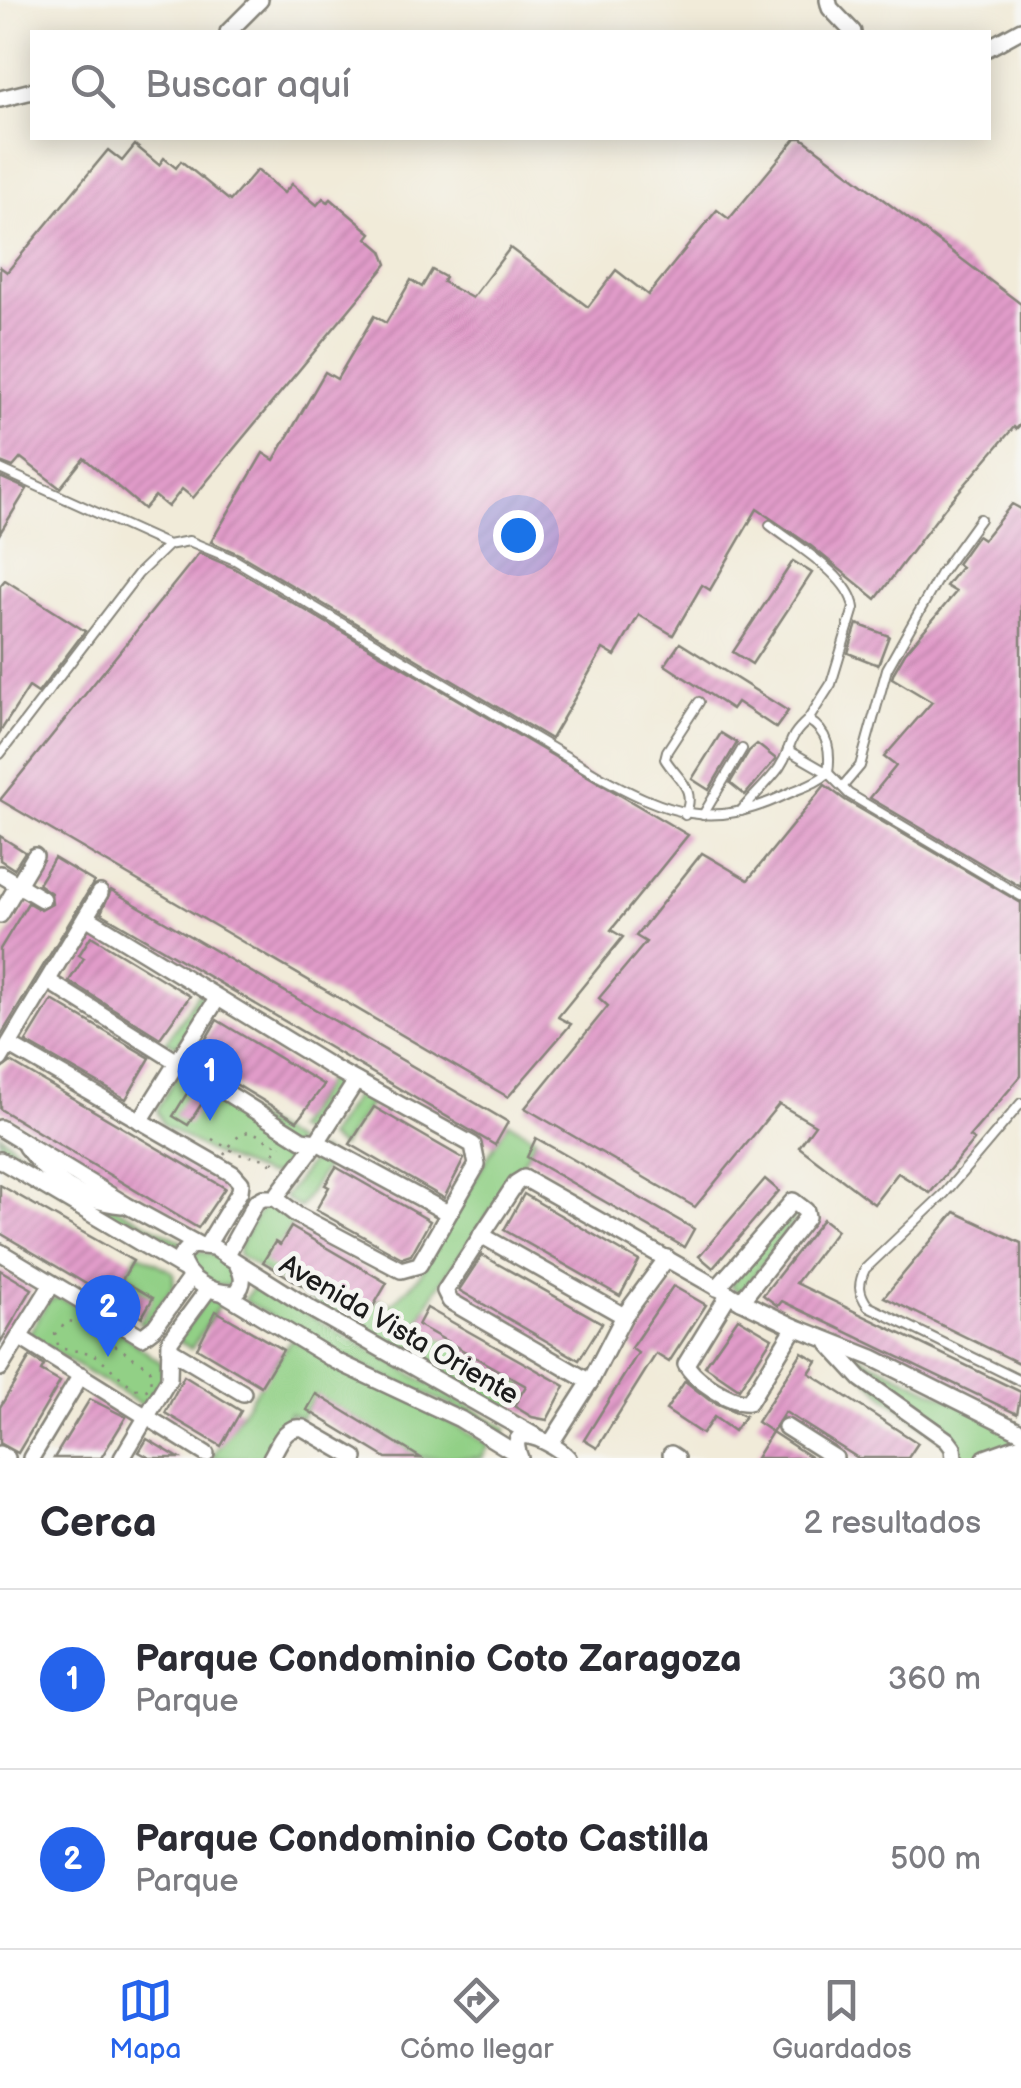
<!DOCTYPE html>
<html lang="es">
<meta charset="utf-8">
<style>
:root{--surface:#fff;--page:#f7f7f7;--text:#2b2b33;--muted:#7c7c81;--line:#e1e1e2;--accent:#2563eb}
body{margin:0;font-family:"Balsamiq Sans",sans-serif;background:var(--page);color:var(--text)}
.you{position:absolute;left:518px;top:535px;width:35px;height:35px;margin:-25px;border:8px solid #fff;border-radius:50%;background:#1a73e8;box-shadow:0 0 0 15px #1a73e833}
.badge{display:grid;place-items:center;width:65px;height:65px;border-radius:50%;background:var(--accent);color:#fff;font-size:32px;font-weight:700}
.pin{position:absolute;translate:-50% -82px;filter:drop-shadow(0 2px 5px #0008)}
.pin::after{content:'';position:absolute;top:52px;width:35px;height:30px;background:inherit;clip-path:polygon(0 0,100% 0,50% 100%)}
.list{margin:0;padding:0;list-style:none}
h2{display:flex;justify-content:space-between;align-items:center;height:130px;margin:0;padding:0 40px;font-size:42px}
h2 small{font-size:32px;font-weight:400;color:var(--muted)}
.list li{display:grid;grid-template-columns:65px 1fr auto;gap:30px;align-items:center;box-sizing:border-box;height:180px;padding:0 40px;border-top:2px solid var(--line)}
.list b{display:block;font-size:38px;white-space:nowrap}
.list p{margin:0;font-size:32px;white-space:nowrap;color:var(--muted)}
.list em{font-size:32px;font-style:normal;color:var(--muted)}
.icon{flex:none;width:55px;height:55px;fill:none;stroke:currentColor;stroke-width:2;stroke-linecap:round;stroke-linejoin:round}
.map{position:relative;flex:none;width:1021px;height:1458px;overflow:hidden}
.search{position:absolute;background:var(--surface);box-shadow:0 5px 25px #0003;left:30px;right:30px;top:30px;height:110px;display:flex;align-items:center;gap:25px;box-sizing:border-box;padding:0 35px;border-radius:0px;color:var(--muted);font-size:38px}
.sheet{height:490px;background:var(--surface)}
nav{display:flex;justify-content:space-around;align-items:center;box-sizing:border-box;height:140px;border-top:2px solid var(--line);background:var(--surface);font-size:28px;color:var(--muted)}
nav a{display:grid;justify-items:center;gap:5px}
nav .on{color:var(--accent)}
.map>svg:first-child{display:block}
.green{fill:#92d086;stroke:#577651;stroke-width:2.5}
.building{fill:url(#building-hatch)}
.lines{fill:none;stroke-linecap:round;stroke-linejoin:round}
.service-casing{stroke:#86847a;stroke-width:12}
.minor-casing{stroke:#86847a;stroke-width:20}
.path{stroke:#86847a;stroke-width:2.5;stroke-dasharray:2.5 8;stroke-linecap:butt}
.service{stroke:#fff;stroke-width:8}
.minor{stroke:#fff;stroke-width:15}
.labels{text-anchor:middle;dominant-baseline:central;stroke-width:10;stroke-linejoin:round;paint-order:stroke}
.street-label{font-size:28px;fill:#1c1c1c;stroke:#f6f6f2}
</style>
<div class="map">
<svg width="1021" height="1458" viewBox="0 0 1021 1458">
<defs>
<pattern id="building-hatch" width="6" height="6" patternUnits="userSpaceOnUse" patternTransform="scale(2.5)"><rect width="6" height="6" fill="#e19bc9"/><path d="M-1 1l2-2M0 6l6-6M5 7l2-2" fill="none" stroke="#c085ac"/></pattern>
</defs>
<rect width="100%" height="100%" fill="#f6f6f2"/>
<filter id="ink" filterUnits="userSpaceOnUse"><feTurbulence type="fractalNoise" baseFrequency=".01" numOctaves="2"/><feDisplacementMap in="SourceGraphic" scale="20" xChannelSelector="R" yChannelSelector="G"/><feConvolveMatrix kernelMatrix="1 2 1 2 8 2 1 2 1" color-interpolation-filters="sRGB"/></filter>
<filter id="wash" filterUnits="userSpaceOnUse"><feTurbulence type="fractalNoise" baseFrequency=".0048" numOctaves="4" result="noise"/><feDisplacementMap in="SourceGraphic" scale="40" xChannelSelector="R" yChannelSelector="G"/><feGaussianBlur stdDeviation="2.25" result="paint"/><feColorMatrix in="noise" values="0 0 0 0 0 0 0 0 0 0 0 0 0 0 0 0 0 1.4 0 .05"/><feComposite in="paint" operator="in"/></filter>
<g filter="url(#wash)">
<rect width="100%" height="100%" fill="#f1ebd9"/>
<g class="green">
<path d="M198 993 205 998 201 1011 177 1046 166 1042Z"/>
<path d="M182 1074 296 1143 278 1174 266 1175 209 1152 163 1125 157 1110 176 1077Z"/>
<path d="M331 1074 340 1079 345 1091 314 1135 308 1136 294 1129Z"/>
<path d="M362 1091 374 1098 341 1147 327 1138 356 1095Z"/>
<path d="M508 1122 536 1138 519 1170 435 1291 418 1324 526 1386 507 1413 311 1301 238 1255 240 1244 261 1209 266 1205H273L295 1219 282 1243 391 1305 419 1277Z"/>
<path d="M0 1134 38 1168 182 1242 175 1250V1257L42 1180 2 1153Z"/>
<path d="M320 1150 332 1157 300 1208 284 1198Z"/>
<path d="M789 1210 797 1214 791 1225 741 1293 730 1286Z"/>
<path d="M193 1251C214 1253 229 1259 236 1280L232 1285C215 1288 192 1276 188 1258Z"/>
<path d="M138 1253 173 1272 174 1286 146 1323 142 1324 139 1322 152 1298 122 1280Z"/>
<path d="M255 1284 506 1428 503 1441C467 1406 412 1390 366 1368 324 1348 284 1324 244 1300Z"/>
<path d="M58 1297 102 1319 161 1363 164 1376 145 1407 28 1336 48 1301Z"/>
<path d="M211 1299 220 1304 191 1349 178 1340 205 1301Z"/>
<path d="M291 1339 417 1403 489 1445 482 1458H421L316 1395 301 1418 290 1413 265 1458H211Z"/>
<path d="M829 1342 1021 1433V1443L980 1458H954L953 1447 887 1398Z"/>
</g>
<g id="blocks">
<g class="building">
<path d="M796 138H802L1021 304V424L1016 429 1014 427 944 509 876 599 811 546 757 509 710 590 702 585 673 635 639 615 615 656 603 649 551 739 239 554 211 542 263 453 274 460 325 372 337 379 374 316 386 323 411 280 422 287 432 270 445 277 443 282 472 298 510 248 588 307 616 270 648 295 717 210 729 219Z"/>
<path d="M135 145 159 165 164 158 176 168 181 161 230 201 257 170 284 193 292 184 317 205 323 198 328 202 331 199 371 233 367 238 382 251 387 264 193 498 182 489 168 507 155 496 144 509 84 458 60 488 21 458 13 467 0 462V267L7 272 108 150 122 161Z"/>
<path d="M0 477 27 489 0 533Z"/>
<path d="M1012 504 1021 509V887L870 798 896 766 884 757 932 702 892 678 894 672 905 653 956 592 946 586 961 567 957 564 977 536 983 540Z"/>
<path d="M199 553 232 567 688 835 611 930 623 937 558 1017 571 1024 508 1097 0 800Z"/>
<path d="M793 561 812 573 752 664 733 652Z"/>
<path d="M5 580 85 631 38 693 29 687 0 732V586Z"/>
<path d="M857 624 889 636 878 665 848 653Z"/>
<path d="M680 643 788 711 776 728 737 702 732 709 665 665Z"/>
<path d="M721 733 737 743 709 790 692 779Z"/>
<path d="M757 744 776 759 745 795 730 783 749 751Z"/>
<path d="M825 785 845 800 1021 903V1076L969 1137 974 1140 930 1193 898 1173 874 1204 799 1147 815 1125 779 1104 695 1207 525 1108 608 1006 599 998 646 942 636 936 702 853 748 880Z"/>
<path d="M0 836 25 852 14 869 0 860Z"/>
<path d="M54 858 94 882 0 1037V949L28 903 41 910 52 904 51 893 38 884Z"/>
<path d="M111 890 508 1122 495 1145 101 913Z"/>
<path d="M91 936 190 996 160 1038 69 981 84 958 79 955Z"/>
<path d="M52 1000 150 1058 126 1099 26 1042Z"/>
<path d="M217 1020 324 1085 297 1121 194 1059Z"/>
<path d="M11 1062 225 1188 198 1228 0 1109V1070Z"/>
<path d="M189 1090 204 1100 188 1125 173 1116Z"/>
<path d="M374 1107 464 1159 444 1198 350 1144Z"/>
<path d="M536 1138 694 1229 684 1247 527 1157Z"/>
<path d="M336 1167 430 1221 411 1255 402 1258 316 1210 329 1187 325 1185Z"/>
<path d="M765 1179 779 1191 713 1268 699 1256Z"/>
<path d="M0 1185 133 1261 122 1280 153 1298 142 1317 0 1233Z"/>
<path d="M524 1194 639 1261 620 1296 504 1230Z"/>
<path d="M955 1212 1021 1243V1364L884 1297Z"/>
<path d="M823 1219 837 1230 796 1283 1021 1392 1017 1414 782 1301 778 1306 763 1295Z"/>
<path d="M291 1227 387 1283 364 1322 263 1262 275 1242 280 1245Z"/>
<path d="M482 1255 602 1323 579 1360 459 1290Z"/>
<path d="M0 1270 32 1289 0 1343Z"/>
<path d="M673 1286 706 1305 669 1362 656 1354 597 1448 584 1440 638 1353 631 1348Z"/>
<path d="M427 1308 565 1386 547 1420 532 1417 514 1406 526 1386 418 1325Z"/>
<path d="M216 1311 283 1350 261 1386 197 1348Z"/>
<path d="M738 1318 772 1338 739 1389 705 1366Z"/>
<path d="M802 1352 817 1361 809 1373 918 1443 908 1458H858L785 1412 772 1432 757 1422Z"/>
<path d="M30 1357 44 1366 41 1371 60 1382 18 1453 0 1443V1407Z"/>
<path d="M184 1376 241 1411 221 1446 165 1413Z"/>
<path d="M685 1381 709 1400 745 1416 734 1431 714 1417 702 1434 666 1410Z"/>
<path d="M316 1394 421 1458H386L307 1410Z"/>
<path d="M90 1399 126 1417 101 1458H54Z"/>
<path d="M772 1432 812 1458H756Z"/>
<path d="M147 1439 179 1458H150L139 1452Z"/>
</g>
</g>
</g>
<g filter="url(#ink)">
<use href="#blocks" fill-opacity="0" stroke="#86847a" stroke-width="2.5"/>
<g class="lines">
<g class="service-casing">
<g id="service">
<path d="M0 469 168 545"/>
<path d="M770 525C795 545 850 576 854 608L831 684 808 720C829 732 831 752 828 773L788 750"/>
<path d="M0 754 138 574 168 545 189 541 235 560 599 776C669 814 711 831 787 794 802 787 816 784 828 773L849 794 1021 896"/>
<path d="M843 786 860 766 887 669 941 573 980 519"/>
<path d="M741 811C753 796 768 783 779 768 794 746 784 741 808 720"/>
<path d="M685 815C697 788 678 780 665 759L667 751 699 702"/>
<path d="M703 815 742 749"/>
<path d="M1021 1103 945 1193 865 1269C858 1284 858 1292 868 1306L1021 1381"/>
</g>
</g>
<g class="minor-casing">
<g id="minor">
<path d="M828 0 830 8 853 32"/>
<path d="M228 32 260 0"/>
<path d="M988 48 1021 30"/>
<path d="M0 99 32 91"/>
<path d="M0 874 42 899"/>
<path d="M0 915 35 856"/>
<path d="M86 917 333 1068 473 1145 477 1165 419 1265 401 1270 297 1215 275 1198H263L256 1202 226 1256"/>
<path d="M48 981 302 1140 317 1142 448 1213"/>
<path d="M9 1045 233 1174 241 1183 240 1191 207 1245"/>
<path d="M0 1059 100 893"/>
<path d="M140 1121 217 999"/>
<path d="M0 1128 126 1205 199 1245"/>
<path d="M26 1147C52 1181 79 1201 122 1205"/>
<path d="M0 1160 183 1268"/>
<path d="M275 1198 317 1142 356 1081"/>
<path d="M481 1235 624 1316"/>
<path d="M0 1252 142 1337 155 1327 191 1277"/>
<path d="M238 1266C243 1276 245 1284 236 1293 214 1295 184 1280 181 1256L191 1245 213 1247 311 1309 535 1436"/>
<path d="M717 1288 793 1201 806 1211 807 1217 741 1301"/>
<path d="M225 1294 336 1361 460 1419 517 1454"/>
<path d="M729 1294 686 1364C694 1380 732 1404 749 1402L795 1327"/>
<path d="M19 1337 206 1454"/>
<path d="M829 1344 861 1379 947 1440 953 1448 954 1458"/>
<path d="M171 1350 243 1393"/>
<path d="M0 1368 52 1284"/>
<path d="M590 1382 450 1301 445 1291 516 1183 524 1178 741 1301 795 1327 873 1358 1021 1432"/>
<path d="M786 1427 835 1458"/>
<path d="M551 1443 590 1382 624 1316 667 1258"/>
<path d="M0 1454 7 1458"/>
<path d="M671 1454 677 1458"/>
<path d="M31 1458 81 1375"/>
<path d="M122 1458 169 1379 170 1341 209 1288"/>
<path d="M271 1458C279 1444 285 1425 303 1428L355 1458"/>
<path d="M520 1458C503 1416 556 1444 568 1458"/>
<path d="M985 1458 1021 1445"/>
</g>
</g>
<g class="path">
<path d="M212 1139 238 1154 266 1159 277 1169"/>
<path d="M224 1155C239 1131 248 1124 271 1144L281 1143"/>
<path d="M274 1163 273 1154 281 1145"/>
<path d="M58 1345 55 1334 68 1321 93 1325"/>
<path d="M64 1349C75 1351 87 1351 97 1356 104 1359 157 1423 150 1369L112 1343 108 1333"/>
</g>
<use href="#service" class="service"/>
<use href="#minor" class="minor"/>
</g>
</g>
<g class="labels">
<g class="street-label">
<text transform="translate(399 1330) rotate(30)">Avenida Vista Oriente</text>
</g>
</g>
</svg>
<div class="you"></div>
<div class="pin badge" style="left:210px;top:1121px">1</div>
<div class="pin badge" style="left:108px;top:1357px">2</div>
<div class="search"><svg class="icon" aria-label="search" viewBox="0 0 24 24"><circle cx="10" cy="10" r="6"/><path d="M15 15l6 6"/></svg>Buscar aquí</div>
</div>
<section class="sheet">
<h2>Cerca<small>2 resultados</small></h2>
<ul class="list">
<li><span class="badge">1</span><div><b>Parque Condominio Coto Zaragoza</b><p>Parque</p></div><em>360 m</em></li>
<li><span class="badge">2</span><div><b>Parque Condominio Coto Castilla</b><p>Parque</p></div><em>500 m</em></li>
</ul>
</section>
<nav>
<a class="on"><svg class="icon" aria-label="map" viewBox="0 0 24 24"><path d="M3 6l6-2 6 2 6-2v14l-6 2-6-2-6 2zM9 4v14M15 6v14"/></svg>Mapa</a>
<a><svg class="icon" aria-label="directions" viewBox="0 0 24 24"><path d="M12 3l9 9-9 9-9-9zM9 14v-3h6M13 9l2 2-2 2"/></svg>Cómo llegar</a>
<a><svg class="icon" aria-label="saved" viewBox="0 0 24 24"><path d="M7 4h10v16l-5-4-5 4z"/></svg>Guardados</a>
</nav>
